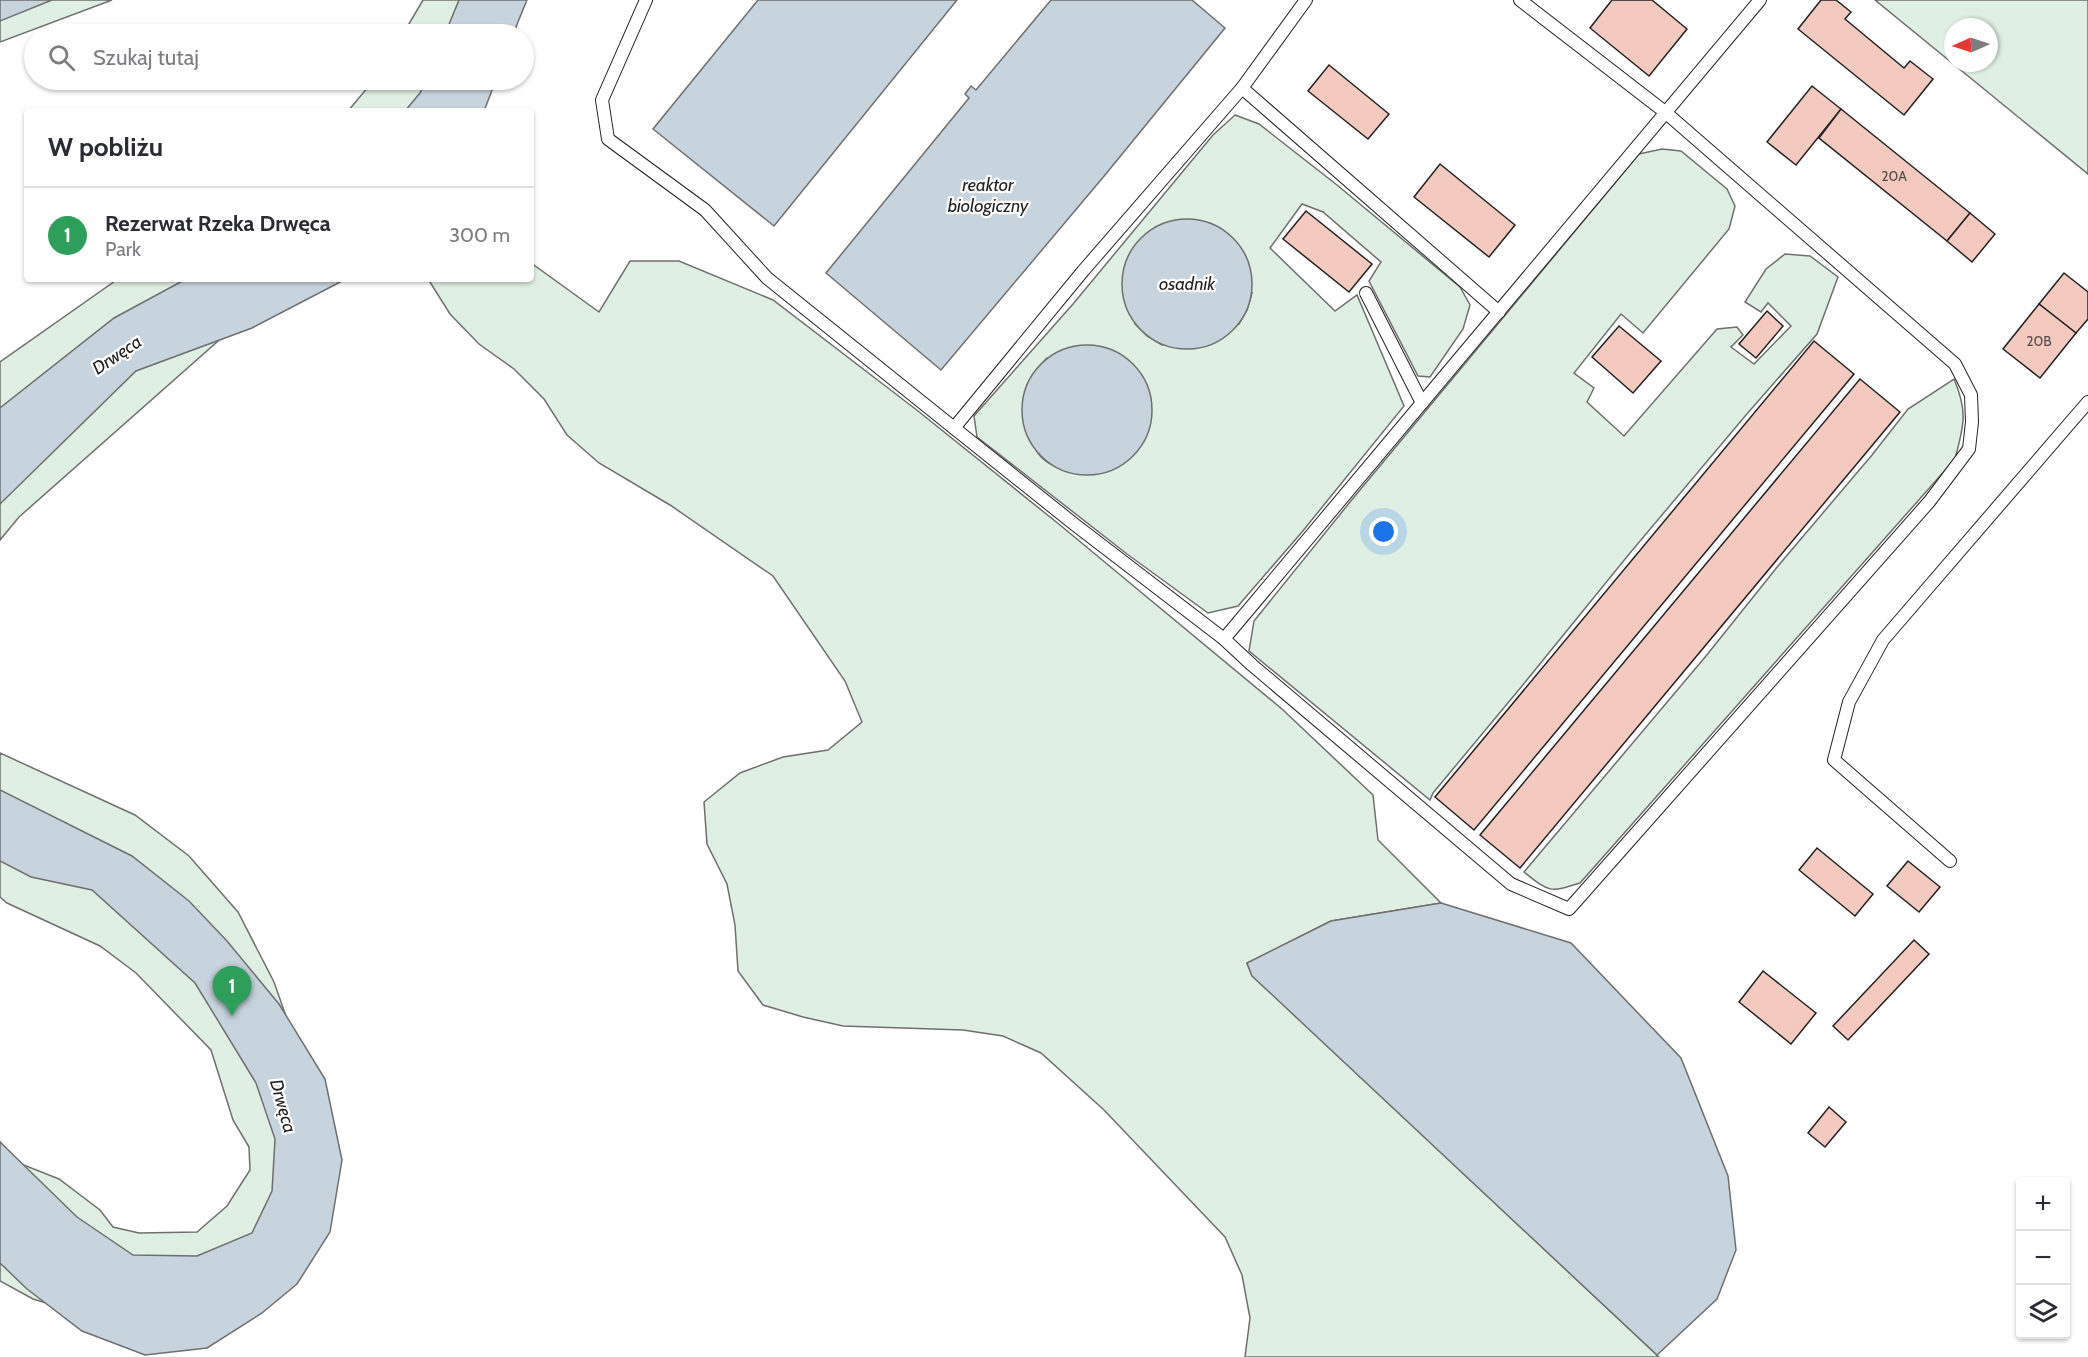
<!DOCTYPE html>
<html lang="pl">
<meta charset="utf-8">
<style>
:root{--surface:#fff;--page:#f7f7f7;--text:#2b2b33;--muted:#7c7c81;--line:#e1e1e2;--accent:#c62828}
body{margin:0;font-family:Cabin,sans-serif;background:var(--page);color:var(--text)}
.controls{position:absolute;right:18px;bottom:18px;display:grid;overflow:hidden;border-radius:6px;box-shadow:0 2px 4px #0004}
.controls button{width:54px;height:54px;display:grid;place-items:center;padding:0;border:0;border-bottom:2px solid var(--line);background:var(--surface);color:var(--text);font:30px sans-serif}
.compass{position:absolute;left:1944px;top:18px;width:54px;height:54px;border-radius:50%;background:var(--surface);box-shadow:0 2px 4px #0004;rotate:267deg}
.you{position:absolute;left:1384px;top:532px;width:21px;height:21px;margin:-15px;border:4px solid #fff;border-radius:50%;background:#1a73e8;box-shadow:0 0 0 9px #1a73e833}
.badge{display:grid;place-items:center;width:39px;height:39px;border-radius:50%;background:var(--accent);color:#fff;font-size:20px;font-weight:700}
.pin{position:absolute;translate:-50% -50px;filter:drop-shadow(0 2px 3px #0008)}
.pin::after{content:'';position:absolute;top:32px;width:21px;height:18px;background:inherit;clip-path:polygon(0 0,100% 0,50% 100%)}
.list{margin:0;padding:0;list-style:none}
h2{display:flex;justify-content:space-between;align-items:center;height:78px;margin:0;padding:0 24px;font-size:26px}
h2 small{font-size:20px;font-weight:400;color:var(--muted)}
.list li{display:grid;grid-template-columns:39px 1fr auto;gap:18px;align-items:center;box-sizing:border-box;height:96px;padding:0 24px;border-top:2px solid var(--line)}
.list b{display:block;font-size:22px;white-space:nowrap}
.list p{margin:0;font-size:20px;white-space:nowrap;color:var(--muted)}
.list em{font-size:20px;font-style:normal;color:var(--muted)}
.icon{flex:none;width:33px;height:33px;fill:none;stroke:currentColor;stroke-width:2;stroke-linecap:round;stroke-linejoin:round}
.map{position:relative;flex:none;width:2088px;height:1357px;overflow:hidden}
.search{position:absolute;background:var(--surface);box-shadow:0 2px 4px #0004;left:24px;top:24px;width:510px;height:66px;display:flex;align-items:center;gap:15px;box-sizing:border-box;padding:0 21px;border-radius:33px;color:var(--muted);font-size:22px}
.panel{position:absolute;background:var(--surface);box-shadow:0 2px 4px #0004;left:24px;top:108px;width:510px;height:174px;border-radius:6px}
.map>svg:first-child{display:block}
.green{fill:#e0efe3;stroke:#6f6f6f;stroke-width:1.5;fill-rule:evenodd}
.water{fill:#c7d3dd;stroke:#6f6f6f;stroke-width:1.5}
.building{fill:#f3c9c0;stroke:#222;stroke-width:1.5}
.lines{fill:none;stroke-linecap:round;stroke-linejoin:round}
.lane-casing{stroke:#222;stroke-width:14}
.lane{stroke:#fff;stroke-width:12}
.labels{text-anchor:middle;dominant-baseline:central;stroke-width:4.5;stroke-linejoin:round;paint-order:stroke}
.number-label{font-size:14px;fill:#564c4a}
.water-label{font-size:18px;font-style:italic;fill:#222;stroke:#fff}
</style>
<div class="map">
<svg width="2088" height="1357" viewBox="0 0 2088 1357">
<rect width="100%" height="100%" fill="#fff"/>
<g class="green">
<path d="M0 0H112L0 42Z"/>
<path d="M423 0H524L514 34H403Z"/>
<path d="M1875 0H2088V174ZM1953 27H1989V63H1953Z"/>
<path d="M374 80H494L480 111H348Z"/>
<path d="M1235 115 1259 124 1337 185 1460 287 1470 305 1463 329 1430 377 1418 376 1369 281 1381 262 1323 212 1302 204 1270 248 1335 311 1357 295 1404 406 1302 532 1238 606 1208 613 1127 554 977 437 974 416 1073 304 1213 135ZM1252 293 1247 310 1239 324 1162 345 1147 336 1135 324ZM1047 358 1146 385 1151 401V418L1095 474C1076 474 1042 468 1035 447 1032 438 1032 425 1031 415 1027 385 1024 381 1047 358Z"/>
<path d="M1662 149 1681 151 1727 189 1735 206 1729 229 1643 333 1621 314 1574 373 1594 388 1587 402 1624 436 1717 329 1737 327 1743 335 1731 347 1754 364 1791 326 1768 303 1761 312 1745 302 1766 269 1785 254 1810 256 1838 277 1817 334 1746 415 1630 553 1522 686 1433 793 1430 800 1249 651 1254 621 1350 502 1639 154Z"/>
<path d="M630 261H679L773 300 918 411 1060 525 1282 709 1373 795 1378 840 1441 903 1331 921 1247 963 1252 975 1659 1357H1245L1250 1318 1242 1275 1225 1237 1104 1110 1041 1053 1003 1036 963 1030 843 1026 803 1017 763 1005 738 971 735 925 727 884 707 844 704 802 740 773 783 757 828 750 862 722 845 681 773 576 670 505 599 463 567 435 544 399 514 369 479 344 450 314 428 279H531V263L599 312Z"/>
<path d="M118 279H293L278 288 19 517 0 540V362Z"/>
<path d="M1954 379C1968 412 1964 425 1955 459L1580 883C1549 893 1549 892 1524 872L1706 656 1778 566 1872 455 1908 409Z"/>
<path d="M0 753 135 815 189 856 238 912 274 982 330 1142 313 1241 156 1336 33 1299 0 1281V1142L16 1162 59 1179 100 1210 113 1227 139 1233 197 1232 227 1206 250 1170 249 1147 233 1120 211 1050 136 973 100 946 7 903 0 897Z"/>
</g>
<g class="water">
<path d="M0 0H52L0 21Z"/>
<path d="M459 0H527L513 34H445Z"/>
<path d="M758 0H957L774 226 653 129Z"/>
<path d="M1051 0H1192L1225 28 1105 175 941 370 826 273 969 98 965 94 971 86 976 90Z"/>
<path d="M426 80H496L484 111H405L420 93Z"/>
<circle cx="1187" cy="284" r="65"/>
<path d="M186 279H346L252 328 136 371 0 504V408L114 318Z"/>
<circle cx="1087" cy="410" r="65"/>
<path d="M0 790 132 856 189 901 227 941 279 1004 325 1079 342 1160 330 1232 297 1284 262 1313 207 1348 145 1355 82 1331 27 1289 0 1263V1142L77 1217 133 1255 197 1256 252 1233 272 1191 275 1139 256 1083 195 983 92 890 31 877 0 861Z"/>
<path d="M1441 903 1571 943 1681 1058 1728 1176 1736 1250 1717 1299 1657 1355 1252 976 1247 963 1331 921Z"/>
</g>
<g class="building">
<path d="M1612 0H1652L1687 29 1649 76 1590 28Z"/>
<path d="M1821 0H1836L1851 12 1845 19 1904 68 1910 61 1933 79 1904 115 1798 29Z"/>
<path d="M1329 65 1389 114 1368 139 1308 91Z"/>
<path d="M1812 86 1841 109 1796 165 1767 142Z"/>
<path d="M1841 109 1970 213 1947 241 1819 138Z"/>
<path d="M1440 164 1515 225 1489 257 1414 197Z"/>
<path d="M1306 211 1372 264 1349 292 1283 239Z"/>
<path d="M1970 213 1995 234 1972 262 1947 241Z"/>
<path d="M2064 273 2088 292V319L2076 333 2039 304Z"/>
<path d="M2039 304 2076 333 2040 378 2003 349Z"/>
<path d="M1767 311 1783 326 1756 358 1739 344Z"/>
<path d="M1619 326 1661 361 1633 393 1592 357Z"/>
<path d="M1814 341 1854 374 1474 830 1435 797Z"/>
<path d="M1860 379 1900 412 1520 868 1480 835Z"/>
<path d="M1817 848 1873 894 1855 916 1799 870Z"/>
<path d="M1908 861 1940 887 1919 912 1887 886Z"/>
<path d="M1914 940 1929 954 1848 1040 1833 1026Z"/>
<path d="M1763 971 1816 1013 1791 1044 1739 1002Z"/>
<path d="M1829 1107 1846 1122 1825 1147 1808 1133Z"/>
</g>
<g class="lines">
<g class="lane-casing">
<g id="lane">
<path d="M646 0 602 100 608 139 705 210 767 278 954 428"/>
<path d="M1306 0 1242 88 1499 312"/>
<path d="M1520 0 1665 112 1955 364 1971 395 1972 422 1969 449 1929 502 1569 909 1511 884 1252 665 1224 639 1760 0"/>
<path d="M1366 293 1422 403"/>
<path d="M1224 639 1074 524 954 428 1083 271 1242 88"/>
<path d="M1950 861 1834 760 1849 702 1883 640 2088 402"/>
</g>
</g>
<use href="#lane" class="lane"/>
</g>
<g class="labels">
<g class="number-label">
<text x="1894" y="176">20A</text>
<text x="2039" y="341">20B</text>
</g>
<g class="water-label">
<text x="988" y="185">reaktor<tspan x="988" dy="21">biologiczny</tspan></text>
<text x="1187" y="284">osadnik</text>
<text transform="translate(117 355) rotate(-34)">Drwęca</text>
<text transform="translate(283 1106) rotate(74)">Drwęca</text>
</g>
</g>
</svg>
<div class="controls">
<button>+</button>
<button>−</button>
<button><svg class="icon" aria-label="layers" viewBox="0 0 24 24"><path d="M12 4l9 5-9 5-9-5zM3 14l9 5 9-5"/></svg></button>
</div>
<svg class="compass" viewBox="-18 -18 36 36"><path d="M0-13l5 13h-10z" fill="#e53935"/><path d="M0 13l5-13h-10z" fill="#7c7c81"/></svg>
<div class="you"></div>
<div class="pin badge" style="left:232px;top:1016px;background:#2e9e5b">1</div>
<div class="search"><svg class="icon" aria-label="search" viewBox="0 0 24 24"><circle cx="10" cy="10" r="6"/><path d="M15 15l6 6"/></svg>Szukaj tutaj</div>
<section class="panel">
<h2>W pobliżu<small></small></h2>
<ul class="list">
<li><span class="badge" style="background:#2e9e5b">1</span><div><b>Rezerwat Rzeka Drwęca</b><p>Park</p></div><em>300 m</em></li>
</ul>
</section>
</div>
